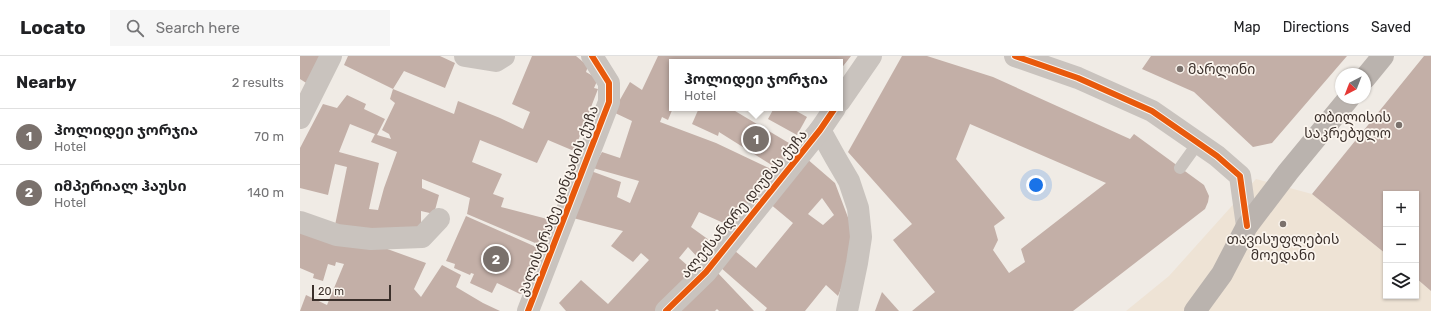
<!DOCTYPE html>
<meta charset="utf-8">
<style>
:root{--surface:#fff;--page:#f6f6f6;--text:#202124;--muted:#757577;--line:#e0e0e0;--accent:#7a716c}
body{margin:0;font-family:Rubik,"Noto Sans Georgian",sans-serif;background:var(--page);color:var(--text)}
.controls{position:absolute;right:12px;bottom:12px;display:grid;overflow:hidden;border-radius:0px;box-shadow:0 1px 3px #0004}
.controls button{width:36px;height:36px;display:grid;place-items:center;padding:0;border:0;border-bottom:1px solid var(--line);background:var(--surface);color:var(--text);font:20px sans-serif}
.compass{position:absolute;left:1035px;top:12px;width:36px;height:36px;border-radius:50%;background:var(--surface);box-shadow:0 1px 3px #0004;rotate:222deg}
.scale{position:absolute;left:12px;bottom:10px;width:79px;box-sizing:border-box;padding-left:4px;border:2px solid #3b302b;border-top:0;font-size:11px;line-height:14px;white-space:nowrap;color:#3b302b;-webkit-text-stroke:3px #fbf5ee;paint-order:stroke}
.you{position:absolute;left:736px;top:129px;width:14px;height:14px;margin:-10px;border:3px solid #fff;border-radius:50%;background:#1a73e8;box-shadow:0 0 0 6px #1a73e833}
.badge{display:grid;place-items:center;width:26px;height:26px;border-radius:50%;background:var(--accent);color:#fff;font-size:13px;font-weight:700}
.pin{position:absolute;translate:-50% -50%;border:2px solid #fff;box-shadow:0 1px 4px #0006}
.popup{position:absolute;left:369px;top:3px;width:174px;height:52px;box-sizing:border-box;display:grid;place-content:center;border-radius:0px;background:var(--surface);filter:drop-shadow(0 1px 3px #0005);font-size:13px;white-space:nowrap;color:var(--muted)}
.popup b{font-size:15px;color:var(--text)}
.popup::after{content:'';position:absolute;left:50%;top:100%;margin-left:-8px;border:8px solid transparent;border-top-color:var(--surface)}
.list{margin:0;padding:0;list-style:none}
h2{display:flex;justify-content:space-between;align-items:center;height:52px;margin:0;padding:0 16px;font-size:17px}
h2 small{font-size:13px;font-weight:400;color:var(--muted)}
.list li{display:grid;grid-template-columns:26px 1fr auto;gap:12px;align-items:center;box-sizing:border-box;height:56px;padding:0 16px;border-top:1px solid var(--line)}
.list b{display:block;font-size:15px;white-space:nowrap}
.list p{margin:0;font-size:13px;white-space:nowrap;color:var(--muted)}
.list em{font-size:13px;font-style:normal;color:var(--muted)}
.icon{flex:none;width:22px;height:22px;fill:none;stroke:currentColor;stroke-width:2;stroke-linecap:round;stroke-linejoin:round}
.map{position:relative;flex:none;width:1131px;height:255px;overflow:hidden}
header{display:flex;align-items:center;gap:24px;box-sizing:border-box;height:56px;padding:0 20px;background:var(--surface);border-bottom:1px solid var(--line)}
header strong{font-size:19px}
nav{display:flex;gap:22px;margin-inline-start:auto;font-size:14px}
.search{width:280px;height:36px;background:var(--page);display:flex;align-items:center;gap:10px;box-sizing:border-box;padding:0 14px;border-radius:0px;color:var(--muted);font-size:15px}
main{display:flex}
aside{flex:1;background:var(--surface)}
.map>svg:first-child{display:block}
.plaza{fill:#eee3d5}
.building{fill:#c3afa7;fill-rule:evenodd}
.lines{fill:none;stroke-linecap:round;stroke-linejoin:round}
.service{stroke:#c9c3be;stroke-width:12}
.minor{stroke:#c9c3be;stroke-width:22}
.tertiary{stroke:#c9c3be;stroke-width:22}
.secondary{stroke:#bab3ae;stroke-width:22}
.cycleway-casing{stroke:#fbf5ee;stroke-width:8}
.cycleway{stroke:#e8590c;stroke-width:6}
.poi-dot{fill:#7a716c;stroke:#fbf5ee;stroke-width:1.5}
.labels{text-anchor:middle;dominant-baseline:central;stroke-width:3.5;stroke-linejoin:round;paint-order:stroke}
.poi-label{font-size:14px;fill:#3b302b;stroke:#fbf5ee;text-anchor:start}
.street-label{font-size:14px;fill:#3b302b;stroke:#fbf5ee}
</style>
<header>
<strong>Locato</strong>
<div class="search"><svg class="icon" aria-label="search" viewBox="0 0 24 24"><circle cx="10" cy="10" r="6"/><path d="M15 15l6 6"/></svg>Search here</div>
<nav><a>Map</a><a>Directions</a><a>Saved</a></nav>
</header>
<main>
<aside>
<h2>Nearby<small>2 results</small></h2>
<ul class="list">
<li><span class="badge">1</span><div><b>ჰოლიდეი ჯორჯია</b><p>Hotel</p></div><em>70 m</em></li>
<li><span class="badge">2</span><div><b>იმპერიალ ჰაუსი</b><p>Hotel</p></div><em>140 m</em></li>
</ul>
</aside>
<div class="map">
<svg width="1131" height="255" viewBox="0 0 1131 255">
<rect width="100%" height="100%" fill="#f0ebe5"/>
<path class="plaza" d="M956 123 1012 138 1086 198V240H1116V222L1131 235V255H826L869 220Z"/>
<g class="building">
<path d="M0 0H26L11 30 0 23Z"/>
<path d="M48 0H140L155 7 145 32 104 15 93 33 44 9Z"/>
<path d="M232 0H276L288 10 286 16 298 23 294 32 298 33 274 95 248 84 237 107 180 84 172 106 202 118 193 138 204 142 201 151 255 165 247 192 167 158 170 142 122 123V132L139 139 134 158 121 155V174H34L47 111 35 108 28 139 0 132V92L23 48 37 52 47 39 66 48 64 53 85 63 77 79 91 83 89 78 82 74 95 47 90 43 93 33 154 58 158 45 200 62 223 73 230 56 212 48ZM50 68 75 78 71 86 97 96 84 132 78 154 69 153 79 107 39 96Z"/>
<path d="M358 0H551L540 14V6H372V52H373L368 64 362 61 360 66 416 87 475 115 454 142 428 169 399 156 391 171 416 189 401 205 388 191 379 202 396 217 360 255H266L259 247 281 224 308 248 349 204 341 197 333 206 311 190 323 175 273 162 291 115 321 126 317 141 330 147 339 125 293 112 302 96 320 102 332 65 313 56 330 26 342 34Z"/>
<path d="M602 0H627L693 21 830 83 834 78 904 129 909 140 908 146 905 153 773 255H612L635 236 593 184 612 168 548 96ZM670 68 806 127 721 193 725 206 709 217 693 194 698 184 694 170 705 162 656 103Z"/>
<path d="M851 0H1047L972 87 953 91 894 36 842 13Z"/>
<path d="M1124 0H1131V235L1116 222V138H1086V198L1012 138Z"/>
<path d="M399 52H430L494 90 478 113 419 76 418 80 392 68Z"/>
<path d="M474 52H491L507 61 497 79 468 63Z"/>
<path d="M506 102 535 127 555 180 550 210 538 240 526 229 505 255H465L467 252 420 211 435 195 456 212 493 167 469 147ZM522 142 534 159 523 169 508 158Z"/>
<path d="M166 160 245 195 226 235 220 238 197 227 192 237 170 227 174 218 171 217 170 219 154 212 155 208 146 205Z"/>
<path d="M0 174 68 186 126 207 114 233 121 241 142 209 161 219 156 231 183 247 200 255H0L6 239 27 249 44 208 36 206 35 210 28 208 23 225 13 222 14 218 0 212Z"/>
<path d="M416 215 454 255H419L417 253 415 255H378Z"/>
<path d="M582 236 599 255H575Z"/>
</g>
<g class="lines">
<path class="service" d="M880 112 898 87"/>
<g class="minor">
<path d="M165 0 196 5 204 0"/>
<path d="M540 45 571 0"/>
<path d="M0 62 31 0"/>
<path d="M520 74 535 101 549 125 558 152 561 181 557 207 547 255"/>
<path d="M0 166 37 179 71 183 122 181 139 163"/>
<path d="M228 255 309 46V27L292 0"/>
<path d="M366 255 406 216 520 74 535 52"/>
</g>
<path class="tertiary" d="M715 0 778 22 852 55 917 100 940 120 947 170"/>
<g class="secondary">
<path d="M1065 22 1083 0"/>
<path d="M895 255 922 218 947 170 988 116 1049 42"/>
</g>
<g class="cycleway-casing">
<g id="cycleway">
<path d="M715 0 778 22 852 55 917 100 940 120 947 170"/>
<path d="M228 255 309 46V27L292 0"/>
<path d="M366 255 406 216 520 74 535 52"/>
</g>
</g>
<use href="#cycleway" class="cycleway"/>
</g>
<g class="poi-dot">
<circle cx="880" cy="13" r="4"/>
<circle cx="1099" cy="69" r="4"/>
<circle cx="983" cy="168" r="4"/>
</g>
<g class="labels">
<g class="poi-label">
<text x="888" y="13">მარლინი</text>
<text x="1091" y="61" text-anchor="end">თბილისის<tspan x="1091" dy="16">საკრებულო</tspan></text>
<text x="983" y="183" text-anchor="middle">თავისუფლების<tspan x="983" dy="16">მოედანი</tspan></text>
</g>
<g class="street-label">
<text transform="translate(258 145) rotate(-69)">კალისტრატე ცინცაძის ქუჩა</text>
<text transform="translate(444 148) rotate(-50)">ალექსანდრე დიუმას ქუჩა</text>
</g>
</g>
</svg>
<div class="controls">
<button>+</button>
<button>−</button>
<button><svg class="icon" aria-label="layers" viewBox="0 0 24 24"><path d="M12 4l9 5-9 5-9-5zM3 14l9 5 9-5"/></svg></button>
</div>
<svg class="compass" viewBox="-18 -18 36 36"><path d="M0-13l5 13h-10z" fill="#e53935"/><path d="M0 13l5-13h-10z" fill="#757577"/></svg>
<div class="scale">20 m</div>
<div class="you"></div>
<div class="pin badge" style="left:456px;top:83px">1</div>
<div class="popup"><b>ჰოლიდეი ჯორჯია</b>Hotel</div>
<div class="pin badge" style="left:196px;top:203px">2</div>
</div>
</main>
